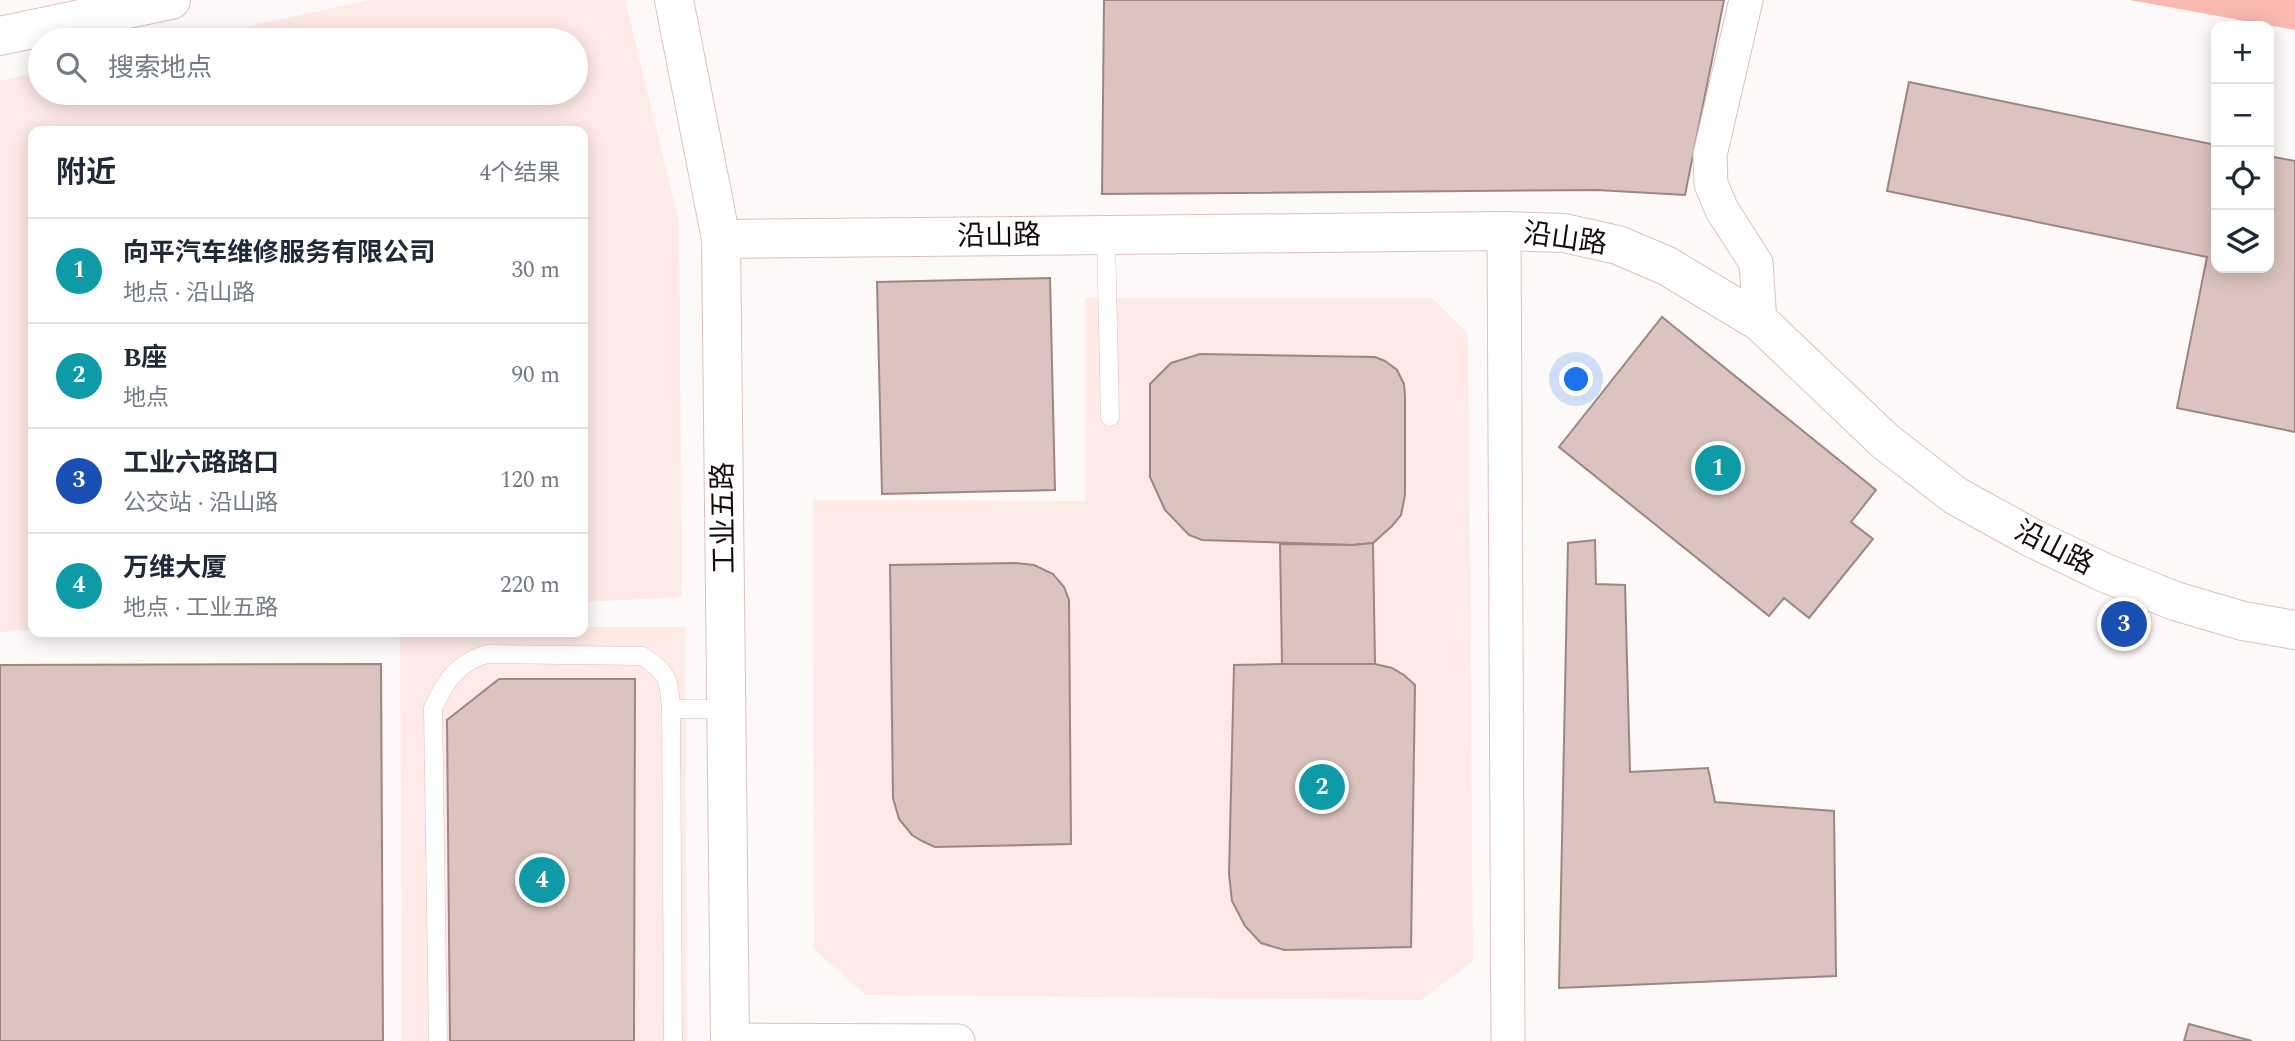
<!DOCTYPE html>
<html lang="zh">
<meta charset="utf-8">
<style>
:root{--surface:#fff;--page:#f2f2f3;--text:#1f2937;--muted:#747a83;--line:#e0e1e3;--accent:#076696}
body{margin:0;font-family:Spectral,"Noto Sans SC",serif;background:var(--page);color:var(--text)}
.controls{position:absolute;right:21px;top:21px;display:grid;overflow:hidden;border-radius:14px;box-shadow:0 4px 18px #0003}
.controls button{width:63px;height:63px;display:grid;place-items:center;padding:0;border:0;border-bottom:2px solid var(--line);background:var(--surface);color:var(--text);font:35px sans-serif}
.you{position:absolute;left:1577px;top:380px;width:24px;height:24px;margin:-18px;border:5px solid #fff;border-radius:50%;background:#1a73e8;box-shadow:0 0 0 10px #1a73e833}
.badge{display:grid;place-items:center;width:46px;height:46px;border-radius:50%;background:var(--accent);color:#fff;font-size:23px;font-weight:700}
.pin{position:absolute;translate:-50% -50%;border:4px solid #fff;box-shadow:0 2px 7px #0006}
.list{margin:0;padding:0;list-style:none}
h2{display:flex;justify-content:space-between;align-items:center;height:91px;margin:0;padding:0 28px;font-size:30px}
h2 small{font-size:23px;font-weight:400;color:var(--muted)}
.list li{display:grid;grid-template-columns:46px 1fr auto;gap:21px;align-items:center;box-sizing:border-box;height:105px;padding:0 28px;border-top:2px solid var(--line)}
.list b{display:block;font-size:26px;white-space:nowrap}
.list p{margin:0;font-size:23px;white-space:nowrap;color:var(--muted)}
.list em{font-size:23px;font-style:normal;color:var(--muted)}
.icon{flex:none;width:38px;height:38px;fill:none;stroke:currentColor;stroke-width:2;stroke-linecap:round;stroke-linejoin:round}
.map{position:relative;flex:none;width:2295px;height:1041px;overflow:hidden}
.search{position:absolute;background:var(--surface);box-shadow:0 4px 18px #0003;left:28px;top:28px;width:560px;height:77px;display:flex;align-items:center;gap:18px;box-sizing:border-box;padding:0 24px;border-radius:38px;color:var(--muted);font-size:26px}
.panel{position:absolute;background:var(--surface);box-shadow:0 4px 18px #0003;left:28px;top:126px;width:560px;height:511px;border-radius:14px}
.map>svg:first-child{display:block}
.built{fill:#feeae7}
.green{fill:#f9b9b1}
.building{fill:#dbc3bf;stroke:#9c8683;stroke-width:2}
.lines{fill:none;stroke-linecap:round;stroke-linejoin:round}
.service-casing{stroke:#dac2be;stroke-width:19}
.minor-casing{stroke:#dac2be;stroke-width:35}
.tertiary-casing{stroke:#dac2be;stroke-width:40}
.service{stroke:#fff;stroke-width:18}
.minor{stroke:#fff;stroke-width:33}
.tertiary{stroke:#fff;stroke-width:38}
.labels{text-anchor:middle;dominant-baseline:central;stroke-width:5;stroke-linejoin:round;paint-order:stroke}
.street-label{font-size:28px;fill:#140c0b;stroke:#fff}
</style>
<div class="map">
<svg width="2295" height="1041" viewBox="0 0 2295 1041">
<rect width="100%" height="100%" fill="#fef9f9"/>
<g class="built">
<path d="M370 0H625L679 222 682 597 583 602V131H33V630L0 632V81L40 72V93H576V40H185Z"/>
<path d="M1085 298H1432L1468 334 1473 961 1421 1000 865 995 814 949 813 500 1085 501Z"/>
<path d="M583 627H685L687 1041H402L400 632H583Z"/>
</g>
<path class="green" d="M2130 0H2295V30Z"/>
<g class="building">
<path d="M1104 0H1724L1685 195 1597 190 1102 194Z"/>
<path d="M1909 82 2216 145V268H2269V156L2295 161V432L2177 408 2207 257 1887 191Z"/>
<path d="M1050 278 1055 490 882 494 877 282Z"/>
<path d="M1662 317 1876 490 1851 522 1873 539 1809 618 1784 598 1769 616 1559 447Z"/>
<path d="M1200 354 1375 357 1385 361 1397 370 1404 384 1405 396V495L1401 515 1392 526 1373 543 1353 545 1202 540 1189 535 1165 510 1150 477V384L1171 363Z"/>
<path d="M1595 540 1596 584 1625 585 1630 772 1708 768 1715 802 1834 811 1836 976 1559 988 1568 543Z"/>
<path d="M1373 543 1375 664H1282L1280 544 1353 545Z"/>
<path d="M1016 563 1034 565 1053 574 1064 587 1069 600 1071 844 935 847 922 841 912 835 899 819 893 798 890 565Z"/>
<path d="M381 664 383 1041H0V665Z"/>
<path d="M1282 664H1375L1392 668 1404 675 1415 685 1411 947 1284 950 1261 943 1245 926 1232 901 1229 874 1234 665Z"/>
<path d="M499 679H635L634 1041H450L447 720Z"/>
<path d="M2189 1024 2252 1041H2184Z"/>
</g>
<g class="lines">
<g class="service-casing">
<g id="service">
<path d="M1106 235 1110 417"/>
<path d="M671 709H727"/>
<path d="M438 1041 433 708C446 680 457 663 487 654L642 656C668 672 669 679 671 709L673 1041"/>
</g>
</g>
<g class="minor-casing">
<g id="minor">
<path d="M1746 0 1710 155 1711 184 1722 210 1756 263 1760 322"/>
<path d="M1504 231 1508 1041"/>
<path d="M730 1040 958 1041"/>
</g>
</g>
<g class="tertiary-casing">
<g id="tertiary">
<path d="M674 0 721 239 730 1041"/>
<path d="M0 36 171 0"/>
<path d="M721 239 1504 231 1564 233 1618 245 1667 266 1760 322 1886 442 1956 496 2030 537 2105 573 2175 601 2243 621 2295 630"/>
</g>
</g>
<use href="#service" class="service"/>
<use href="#minor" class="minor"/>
<use href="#tertiary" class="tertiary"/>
</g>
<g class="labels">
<g class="street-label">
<text transform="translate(999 236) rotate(-1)">沿山路</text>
<text transform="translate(1565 239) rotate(8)">沿山路</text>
<text transform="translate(724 518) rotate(-91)">工业五路</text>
<text transform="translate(2054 548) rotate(27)">沿山路</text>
</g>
</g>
</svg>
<div class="controls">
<button>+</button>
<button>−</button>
<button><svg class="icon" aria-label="locate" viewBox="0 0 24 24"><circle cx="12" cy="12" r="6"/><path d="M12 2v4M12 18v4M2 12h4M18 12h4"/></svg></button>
<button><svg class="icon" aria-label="layers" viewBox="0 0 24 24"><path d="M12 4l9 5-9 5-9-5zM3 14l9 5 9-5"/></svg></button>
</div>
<div class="you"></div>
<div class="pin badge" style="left:1718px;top:468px;background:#0f9aa8">1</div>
<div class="pin badge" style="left:1322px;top:787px;background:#0f9aa8">2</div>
<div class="pin badge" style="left:2124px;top:624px;background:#1a4fb4">3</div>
<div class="pin badge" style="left:542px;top:880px;background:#0f9aa8">4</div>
<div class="search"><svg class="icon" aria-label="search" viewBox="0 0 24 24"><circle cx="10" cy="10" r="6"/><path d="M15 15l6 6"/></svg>搜索地点</div>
<section class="panel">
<h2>附近<small>4个结果</small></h2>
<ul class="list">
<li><span class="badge" style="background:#0f9aa8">1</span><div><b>向平汽车维修服务有限公司</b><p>地点 · 沿山路</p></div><em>30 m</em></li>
<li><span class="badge" style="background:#0f9aa8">2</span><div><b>B座</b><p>地点</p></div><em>90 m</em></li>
<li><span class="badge" style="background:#1a4fb4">3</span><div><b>工业六路路口</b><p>公交站 · 沿山路</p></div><em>120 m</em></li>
<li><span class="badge" style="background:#0f9aa8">4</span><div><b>万维大厦</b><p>地点 · 工业五路</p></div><em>220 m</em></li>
</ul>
</section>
</div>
